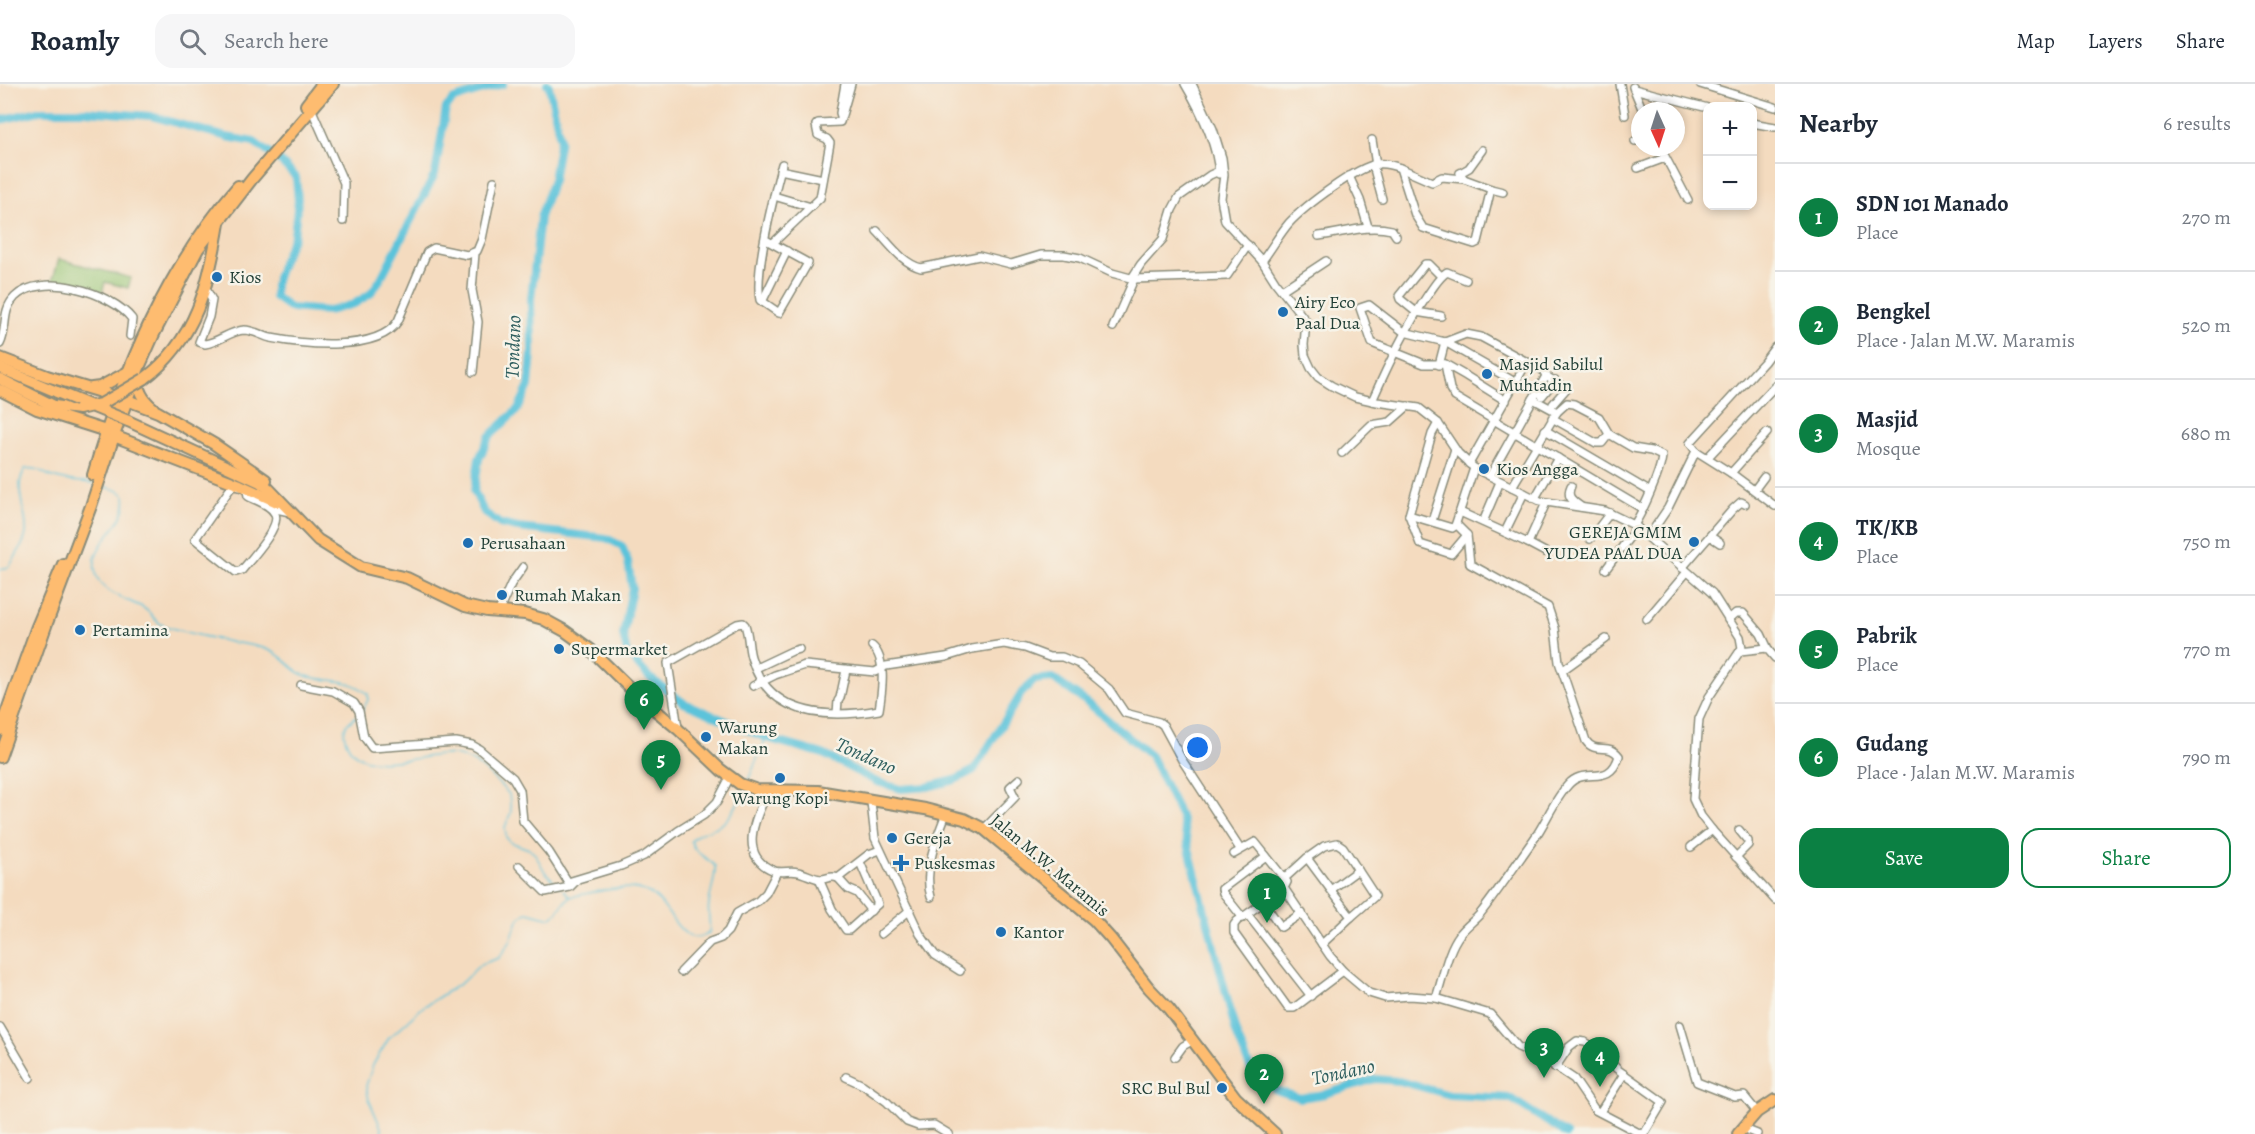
<!DOCTYPE html>
<meta charset="utf-8">
<style>
:root{--surface:#fff;--page:#f6f6f7;--text:#1f2937;--muted:#747a83;--line:#e0e1e3;--accent:#0b8043}
body{margin:0;font-family:Alegreya,serif;background:var(--page);color:var(--text)}
.controls{position:absolute;right:18px;top:18px;display:grid;overflow:hidden;border-radius:12px;box-shadow:0 3px 9px #0003}
.controls button{width:54px;height:54px;display:grid;place-items:center;padding:0;border:0;border-bottom:2px solid var(--line);background:var(--surface);color:var(--text);font:30px sans-serif}
.compass{position:absolute;left:1631px;top:18px;width:54px;height:54px;border-radius:50%;background:var(--surface);box-shadow:0 3px 9px #0003;rotate:177deg}
.you{position:absolute;left:1198px;top:664px;width:21px;height:21px;margin:-15px;border:4px solid #fff;border-radius:50%;background:#1a73e8;box-shadow:0 0 0 9px #1a73e833}
.badge{display:grid;place-items:center;width:39px;height:39px;border-radius:50%;background:var(--accent);color:#fff;font-size:20px;font-weight:700}
.pin{position:absolute;translate:-50% -50px;filter:drop-shadow(0 2px 3px #0008)}
.pin::after{content:'';position:absolute;top:32px;width:21px;height:18px;background:inherit;clip-path:polygon(0 0,100% 0,50% 100%)}
.list{margin:0;padding:0;list-style:none}
h2{display:flex;justify-content:space-between;align-items:center;height:78px;margin:0;padding:0 24px;font-size:26px}
h2 small{font-size:20px;font-weight:400;color:var(--muted)}
.list li{display:grid;grid-template-columns:39px 1fr auto;gap:18px;align-items:center;box-sizing:border-box;height:108px;padding:0 24px;border-top:2px solid var(--line)}
.list b{display:block;font-size:22px;white-space:nowrap}
.list p{margin:0;font-size:20px;white-space:nowrap;color:var(--muted)}
.list em{font-size:20px;font-style:normal;color:var(--muted)}
.actions{display:flex;gap:12px;padding:18px 24px}
.actions a{flex:1;padding:14px 0;border:2px solid var(--accent);border-radius:18px;text-align:center;font-size:21px;color:var(--accent)}
.actions .main{background:var(--accent);color:#fff}
.icon{flex:none;width:33px;height:33px;fill:none;stroke:currentColor;stroke-width:2;stroke-linecap:round;stroke-linejoin:round}
.map{position:relative;flex:none;width:1775px;height:1050px;overflow:hidden}
header{display:flex;align-items:center;gap:36px;box-sizing:border-box;height:84px;padding:0 30px;background:var(--surface);border-bottom:2px solid var(--line)}
header strong{font-size:28px}
nav{display:flex;gap:33px;margin-inline-start:auto;font-size:21px}
.search{width:420px;height:54px;background:var(--page);display:flex;align-items:center;gap:15px;box-sizing:border-box;padding:0 21px;border-radius:18px;color:var(--muted);font-size:22px}
main{display:flex}
aside{flex:1;background:var(--surface)}
.map>svg:first-child{display:block}
.green{fill:#97c473;stroke:#5b8054;stroke-width:1.5}
.lines{fill:none;stroke-linecap:round;stroke-linejoin:round}
.stream{stroke:#5cc3da;stroke-width:1.5}
.river{stroke:#5cc3da;stroke-width:8}
.minor-casing{stroke:#8a8c7a;stroke-width:10}
.highway-casing{stroke:#8a8c7a;stroke-width:14}
.minor{stroke:#fff;stroke-width:7}
.highway{stroke:#febc70;stroke-width:10}
.highway-bridge-casing{stroke:#8a8c7a;stroke-width:14;stroke-linecap:butt}
.highway-bridge{stroke:#febc70;stroke-width:10}
.poi-dot{fill:#1f6fb2;stroke:#f7f3e8;stroke-width:2}
.labels{text-anchor:middle;dominant-baseline:central;stroke-width:5;stroke-linejoin:round;paint-order:stroke}
.poi-label{font-size:18px;fill:#1f3d34;stroke:#f7f3e8;text-anchor:start}
.street-label{font-size:18px;fill:#1f3d34;stroke:#f7f3e8}
.water-label{font-size:20px;font-style:italic;fill:#2e5e5e;stroke:#f7f3e8}
</style>
<header>
<strong>Roamly</strong>
<div class="search"><svg class="icon" aria-label="search" viewBox="0 0 24 24"><circle cx="10" cy="10" r="6"/><path d="M15 15l6 6"/></svg>Search here</div>
<nav><a>Map</a><a>Layers</a><a>Share</a></nav>
</header>
<main>
<div class="map">
<svg width="1775" height="1050" viewBox="0 0 1775 1050">
<rect width="100%" height="100%" fill="#f7f3e8"/>
<filter id="ink" filterUnits="userSpaceOnUse"><feTurbulence type="fractalNoise" baseFrequency=".0167" numOctaves="2"/><feDisplacementMap in="SourceGraphic" scale="12" xChannelSelector="R" yChannelSelector="G"/><feConvolveMatrix kernelMatrix="1 2 1 2 8 2 1 2 1" color-interpolation-filters="sRGB"/></filter>
<filter id="wash" filterUnits="userSpaceOnUse"><feTurbulence type="fractalNoise" baseFrequency=".008" numOctaves="4" result="noise"/><feDisplacementMap in="SourceGraphic" scale="24" xChannelSelector="R" yChannelSelector="G"/><feGaussianBlur stdDeviation="1.35" result="paint"/><feColorMatrix in="noise" values="0 0 0 0 0 0 0 0 0 0 0 0 0 0 0 0 0 1.4 0 .05"/><feComposite in="paint" operator="in"/></filter>
<g filter="url(#wash)">
<rect width="100%" height="100%" fill="#f4dbbf"/>
<path class="green" d="M59 175 131 194 128 204 105 198 102 209 87 204 52 198Z"/>
<g class="lines">
<g class="stream">
<path d="M103 402 119 407 125 412C130 441 90 457 95 486 98 507 123 514 140 522 153 528 153 538 163 541 185 549 207 553 230 558 243 560 258 561 271 567 284 572 290 585 304 591 327 600 346 591 368 610V616L362 627"/>
<path d="M0 485 9 483C15 473 25 460 26 449 28 426 12 407 25 385 41 383 40 389 53 393 65 398 80 397 93 399"/>
<path d="M357 632C348 639 342 642 345 654 358 698 424 667 454 671 478 675 493 694 509 710L511 728 505 743 506 753 510 758 529 765 535 770 545 788 560 803"/>
<path d="M747 699 766 654"/>
<path d="M564 806 570 813"/>
<path d="M381 1050 382 1046 369 1016 366 1002 373 981 389 954 423 923 461 899 481 880 499 874 510 858 519 834 528 828 551 834C561 827 562 818 570 813 591 809 630 798 649 809 671 820 679 867 709 849 711 839 707 830 709 820 710 807 716 795 715 782 707 774 693 768 691 757 698 747 711 747 720 741 732 734 738 718 744 706"/>
</g>
<g class="river">
<path d="M547 0 549 2 560 55 553 96 540 133 531 215 532 269 529 302 518 325 489 353 479 375 474 407 484 428 500 440 518 444 606 454 622 462 628 477 632 504 623 551 627 569 649 593 684 619 766 654 823 670 877 698 901 705 927 703 955 696 974 686 1021 610 1035 596 1052 594 1088 619 1151 672 1181 733 1236 949 1251 986 1276 1006 1300 1014 1325 1010 1375 995 1399 997 1450 1011 1510 1014 1566 1050"/>
<path d="M0 36 39 27H85L151 32 227 53 254 58 280 77 296 93 298 117 294 152 283 176 275 200V213L290 224 329 227 354 220 370 210 380 196 435 90 446 24 454 15 503 0"/>
</g>
</g>
</g>
<g filter="url(#ink)">
<g class="lines">
<g class="minor-casing">
<g id="minor">
<path d="M1185 0C1201 27 1217 59 1219 90"/>
<path d="M1192 0 1213 45 1222 74 1224 91 1221 114 1225 137 1262 177 1276 199 1306 237 1304 261 1305 271 1311 284 1318 293 1332 302 1355 313 1377 318 1419 324 1438 339 1458 369 1474 384 1540 417 1605 427 1634 441 1712 509 1740 553 1742 564 1709 613 1699 635 1693 715 1701 732 1712 746 1775 816"/>
<path d="M1620 0 1625 31"/>
<path d="M1700 0 1775 23"/>
<path d="M1633 3 1643 27"/>
<path d="M1634 5 1708 24"/>
<path d="M311 24 344 99 343 137"/>
<path d="M841 32 840 29 845 0"/>
<path d="M1752 39 1775 43"/>
<path d="M1372 56 1376 81"/>
<path d="M1635 57 1640 55"/>
<path d="M1660 63 1688 116"/>
<path d="M1373 81 1382 115"/>
<path d="M1400 84 1432 98 1442 93 1464 95 1460 89 1469 84 1482 66"/>
<path d="M1638 84 1665 74"/>
<path d="M780 86 823 95"/>
<path d="M1349 92 1360 116 1368 143"/>
<path d="M1464 95 1491 105"/>
<path d="M774 112 811 123"/>
<path d="M877 147C890 160 902 179 921 184L979 172 1011 180 1041 171H1064L1080 174 1112 189 1134 195 1227 192 1248 161"/>
<path d="M1319 152C1345 149 1366 140 1392 146L1396 152"/>
<path d="M766 156 808 179 779 229 760 216C754 187 774 111 782 80"/>
<path d="M773 159 820 114 830 59 827 55 818 51 816 41 818 39 840 38 851 0"/>
<path d="M1262 177C1271 165 1279 151 1289 139 1305 122 1355 84 1377 80 1385 79 1392 81 1400 84L1415 131 1423 144 1474 160 1478 158 1491 105 1503 108"/>
<path d="M1441 192 1429 180H1425L1399 212 1400 215 1416 228 1441 232"/>
<path d="M1132 194 1141 180 1163 155 1172 126 1179 113 1210 91 1219 87"/>
<path d="M205 203 212 216 209 233 199 258 205 260C219 258 230 247 244 246 254 246 262 252 271 254 302 260 378 269 398 237L427 168 434 164 467 171 477 167 482 155 494 97"/>
<path d="M1282 206 1326 177"/>
<path d="M762 218 787 167"/>
<path d="M1113 243 1134 195"/>
<path d="M0 260C8 244 1 227 15 213 41 187 111 208 132 235L130 252"/>
<path d="M1775 263 1764 278 1690 359 1696 367 1731 389 1775 422"/>
<path d="M1445 280 1450 305 1455 313 1643 425"/>
<path d="M1439 281 1445 258 1515 298"/>
<path d="M473 288 478 238 472 206 475 169"/>
<path d="M1546 292 1566 305 1553 320"/>
<path d="M1542 312 1555 296"/>
<path d="M1533 315 1557 328"/>
<path d="M1372 317C1389 279 1406 243 1429 209 1435 201 1439 193 1447 188L1466 196"/>
<path d="M1506 317 1466 292 1445 280H1424L1372 259 1360 224 1369 221 1404 248 1445 258 1466 250 1481 253 1527 278"/>
<path d="M1552 334 1596 359H1602L1609 350"/>
<path d="M1438 339 1432 350 1409 431 1420 460 1451 470 1467 451"/>
<path d="M1545 346 1649 407"/>
<path d="M1342 369 1371 341 1390 338 1408 322"/>
<path d="M1708 373 1775 302"/>
<path d="M1469 380 1527 278 1543 286 1546 292 1490 392"/>
<path d="M1731 389 1767 349"/>
<path d="M1571 402C1566 413 1572 416 1581 423"/>
<path d="M240 403 233 402 230 405 195 455 236 488 242 486C251 475 281 443 275 430 270 420 256 417 248 412L247 407"/>
<path d="M1512 403 1557 328 1567 319 1574 320 1599 333 1609 350 1633 364 1651 367 1662 372C1661 387 1643 427 1634 441"/>
<path d="M1755 405 1764 393"/>
<path d="M1535 414 1558 374"/>
<path d="M263 416 276 425 290 428"/>
<path d="M1460 428 1528 459 1546 419"/>
<path d="M1409 431 1452 444 1455 442 1474 384"/>
<path d="M1432 437 1455 365"/>
<path d="M1483 438 1500 398"/>
<path d="M1505 448 1524 409"/>
<path d="M1649 452 1668 424 1696 367"/>
<path d="M1711 453 1720 459"/>
<path d="M1590 455 1610 429"/>
<path d="M1528 459 1545 468"/>
<path d="M1682 484 1733 425 1741 418 1745 420"/>
<path d="M1606 485 1637 443"/>
<path d="M498 529 511 500 523 483"/>
<path d="M1647 535 1687 488"/>
<path d="M1728 536 1736 529H1743L1761 550 1769 567 1775 574"/>
<path d="M1740 567 1767 564"/>
<path d="M756 584 792 567 799 565"/>
<path d="M1563 586 1606 555"/>
<path d="M301 601 333 607 354 619 359 627 364 653 372 664 456 658 472 661 479 665 513 694 520 706 523 737 549 768 568 798 621 782 644 772 678 747 704 731 717 718 730 693"/>
<path d="M753 602 775 591 805 581 875 588 886 582 946 573 972 565 1004 560 1025 564 1049 573H1062L1079 580 1109 605 1125 629 1159 638 1163 641 1182 676 1240 765"/>
<path d="M837 629 838 617 840 614 846 586"/>
<path d="M678 644 668 579 737 540 743 539 745 541C749 552 748 563 751 573 768 633 828 635 879 626 882 607 887 575 872 562"/>
<path d="M768 707C756 732 736 773 775 787 782 789 791 786 798 788 805 789 814 795 821 795 828 795 830 791 838 794L869 770 880 766"/>
<path d="M871 718 875 754 920 850 935 871 960 887"/>
<path d="M984 745 1015 713 1010 703 1019 695"/>
<path d="M1691 763 1712 746"/>
<path d="M1234 770 1255 758 1287 798 1284 804 1237 837 1234 841V849L1288 924H1294L1343 887"/>
<path d="M1736 773 1748 761V757L1739 746"/>
<path d="M1307 774 1324 762 1337 759 1343 763 1375 812 1351 833"/>
<path d="M519 782 545 808 570 803 576 797"/>
<path d="M838 794 848 805 857 809 871 827"/>
<path d="M1285 794 1307 774 1351 833 1322 860"/>
<path d="M819 795 832 825 846 846H849L878 820 860 778"/>
<path d="M1284 804 1330 872 1343 887 1369 909 1385 914 1410 912 1436 914 1490 930 1518 963 1541 973 1574 995 1595 1026 1641 1050"/>
<path d="M1332 805 1358 786"/>
<path d="M931 813C923 787 936 755 946 730"/>
<path d="M1264 819 1281 843 1302 829"/>
<path d="M1248 831 1311 912"/>
<path d="M1243 834 1223 809 1222 805 1266 772"/>
<path d="M881 850 910 826"/>
<path d="M681 888 710 858 721 854 728 847 737 829 758 817 766 809 777 788"/>
<path d="M1436 914C1443 894 1447 867 1460 850 1466 842 1474 837 1480 830 1499 806 1516 780 1534 755 1546 738 1554 716 1568 701 1585 681 1609 705 1619 672 1609 658 1596 671 1586 657L1559 578 1555 544 1548 523 1470 480 1467 451 1456 440"/>
<path d="M1680 941 1697 998 1735 1013 1744 1012 1757 1028"/>
<path d="M0 943 30 994"/>
<path d="M1175 973 1183 962 1192 957"/>
<path d="M1555 984 1569 963 1577 957 1585 958 1600 967 1617 985 1663 1018 1644 1050"/>
<path d="M846 993 863 1001 887 1018 907 1038 918 1042 934 1041 949 1050"/>
<path d="M1600 1028 1624 990"/>
<path d="M1742 1044 1757 1050"/>
</g>
</g>
<g class="highway-casing">
<g id="highway">
<path d="M306 21 322 0"/>
<path d="M0 274 47 292 127 316 158 328 214 360 266 396"/>
<path d="M0 284 57 308"/>
<path d="M137 292C137 305 143 316 153 324"/>
<path d="M0 295 54 322 79 325"/>
<path d="M144 295C196 257 209 200 219 139"/>
<path d="M92 304 100 303 128 288"/>
<path d="M0 306 37 325 106 347"/>
<path d="M128 337 260 398 268 404 318 456 361 483 407 494 465 522 487 527 525 530 543 535 565 547 591 566 636 610 678 645 721 686 740 700 757 706 818 707 925 725 964 735 984 745 1094 836 1111 855 1149 904 1169 925 1236 1014 1275 1050"/>
<path d="M114 352 240 401 277 418"/>
<path d="M93 391C123 287 166 185 238 102"/>
<path d="M0 646 36 545 63 480"/>
<path d="M0 673 47 539 91 422 116 346 138 286 154 250 198 165 252 95 333 0"/>
<path d="M1738 1050 1757 1028 1775 1016"/>
</g>
</g>
<use href="#minor" class="minor"/>
<use href="#highway" class="highway"/>
<g class="highway-bridge-casing">
<g id="highway-bridge">
<path d="M57 308 128 337"/>
<path d="M79 325 101 320 144 295"/>
</g>
</g>
<use href="#highway-bridge" class="highway-bridge"/>
</g>
</g>
<g class="poi-dot">
<circle cx="217" cy="193" r="6"/>
<circle cx="1283" cy="228" r="6"/>
<circle cx="1487" cy="290" r="6"/>
<circle cx="1484" cy="385" r="6"/>
<circle cx="1694" cy="458" r="6"/>
<circle cx="468" cy="459" r="6"/>
<circle cx="502" cy="511" r="6"/>
<circle cx="80" cy="546" r="6"/>
<circle cx="559" cy="565" r="6"/>
<circle cx="706" cy="653" r="6"/>
<circle cx="780" cy="694" r="6"/>
<circle cx="892" cy="754" r="6"/>
<path d="M898 770h6v6h6v6h-6v6h-6v-6h-6v-6h6z"/>
<circle cx="1001" cy="848" r="6"/>
<circle cx="1222" cy="1004" r="6"/>
</g>
<g class="labels">
<g class="poi-label">
<text x="229" y="193">Kios</text>
<text x="1295" y="218">Airy Eco<tspan x="1295" dy="21">Paal Dua</tspan></text>
<text x="1499" y="280">Masjid Sabilul<tspan x="1499" dy="21">Muhtadin</tspan></text>
<text x="1496" y="385">Kios Angga</text>
<text x="1682" y="448" text-anchor="end">GEREJA GMIM<tspan x="1682" dy="21">YUDEA PAAL DUA</tspan></text>
<text x="480" y="459">Perusahaan</text>
<text x="514" y="511">Rumah Makan</text>
<text x="92" y="546">Pertamina</text>
<text x="571" y="565">Supermarket</text>
<text x="718" y="643">Warung<tspan x="718" dy="21">Makan</tspan></text>
<text x="780" y="714" text-anchor="middle">Warung Kopi</text>
<text x="904" y="754">Gereja</text>
<text x="914" y="779">Puskesmas</text>
<text x="1013" y="848">Kantor</text>
<text x="1210" y="1004" text-anchor="end">SRC Bul Bul</text>
</g>
<g class="street-label">
<text transform="translate(1050 781) rotate(40)">Jalan M.W. Maramis</text>
</g>
<g class="water-label">
<text transform="translate(513 263) rotate(-88)">Tondano</text>
<text transform="translate(866 672) rotate(24)">Tondano</text>
<text transform="translate(1343 988) rotate(-12)">Tondano</text>
</g>
</g>
</svg>
<div class="controls">
<button>+</button>
<button>−</button>
</div>
<svg class="compass" viewBox="-18 -18 36 36"><path d="M0-13l5 13h-10z" fill="#e53935"/><path d="M0 13l5-13h-10z" fill="#747a83"/></svg>
<div class="you"></div>
<div class="pin badge" style="left:1267px;top:839px">1</div>
<div class="pin badge" style="left:1264px;top:1020px">2</div>
<div class="pin badge" style="left:1544px;top:994px">3</div>
<div class="pin badge" style="left:1600px;top:1003px">4</div>
<div class="pin badge" style="left:661px;top:706px">5</div>
<div class="pin badge" style="left:644px;top:646px">6</div>
</div>
<aside>
<h2>Nearby<small>6 results</small></h2>
<ul class="list">
<li><span class="badge">1</span><div><b>SDN 101 Manado</b><p>Place</p></div><em>270 m</em></li>
<li><span class="badge">2</span><div><b>Bengkel</b><p>Place · Jalan M.W. Maramis</p></div><em>520 m</em></li>
<li><span class="badge">3</span><div><b>Masjid</b><p>Mosque</p></div><em>680 m</em></li>
<li><span class="badge">4</span><div><b>TK/KB</b><p>Place</p></div><em>750 m</em></li>
<li><span class="badge">5</span><div><b>Pabrik</b><p>Place</p></div><em>770 m</em></li>
<li><span class="badge">6</span><div><b>Gudang</b><p>Place · Jalan M.W. Maramis</p></div><em>790 m</em></li>
</ul>
<div class="actions"><a class="main">Save</a><a>Share</a></div>
</aside>
</main>
